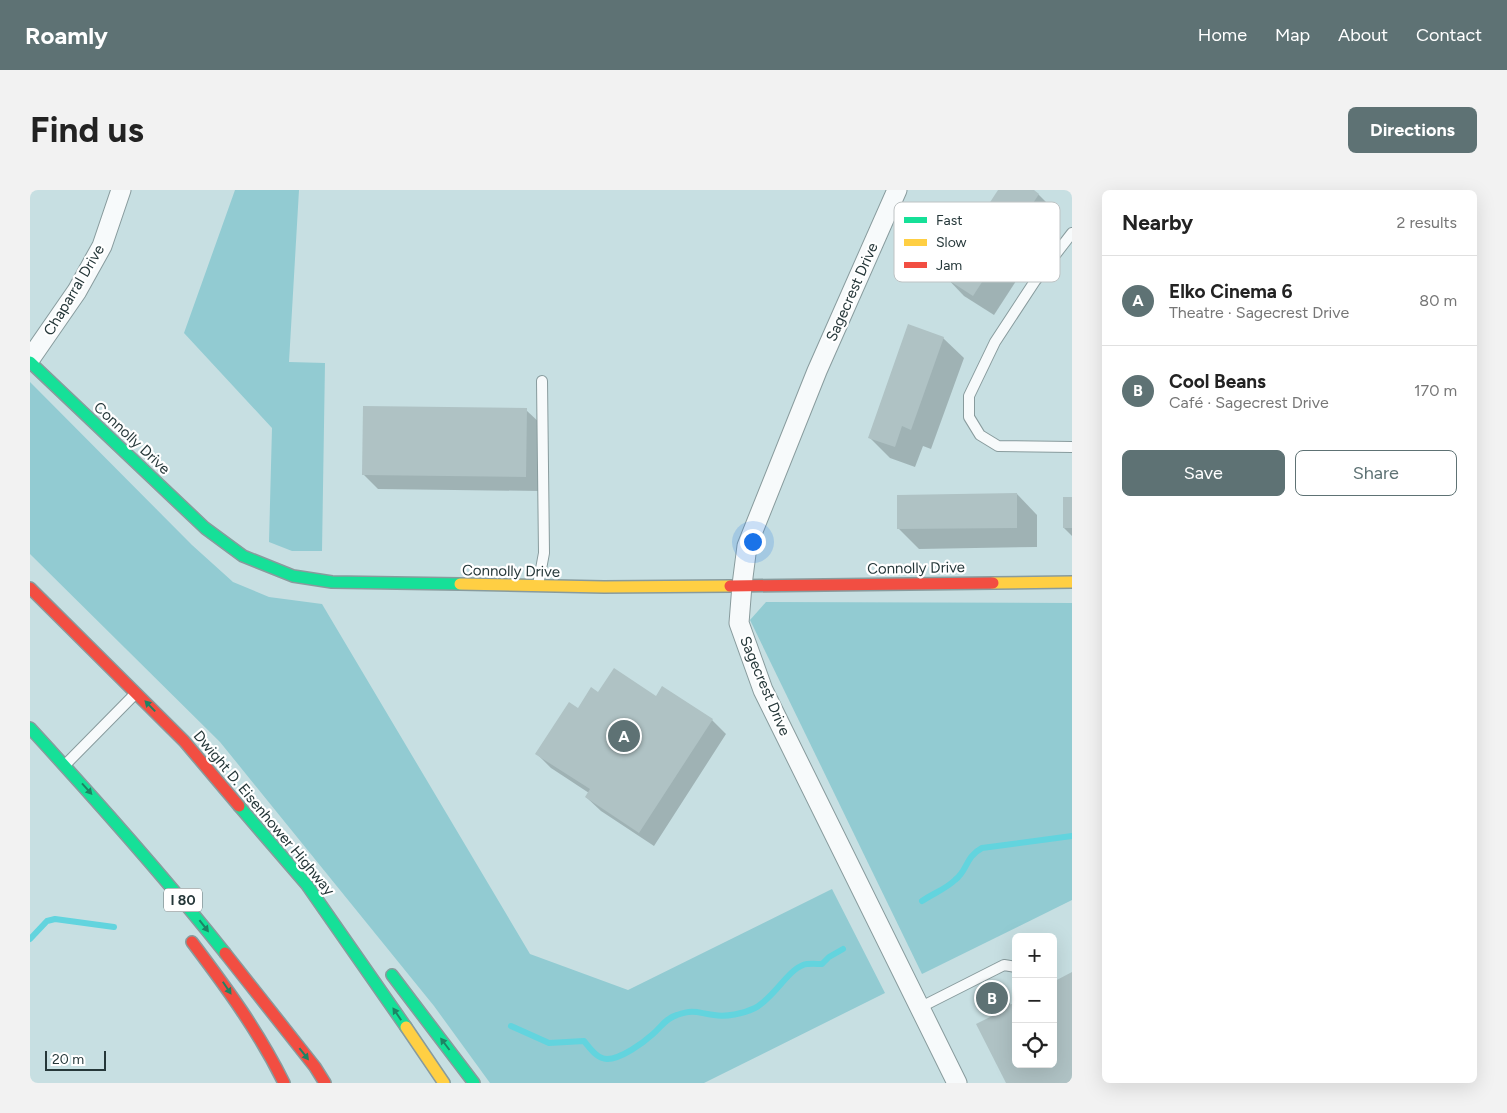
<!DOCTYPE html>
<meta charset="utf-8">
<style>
:root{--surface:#fff;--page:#f2f2f2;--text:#222;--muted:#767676;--line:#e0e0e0;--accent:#5e7274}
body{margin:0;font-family:Figtree,sans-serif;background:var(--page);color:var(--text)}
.controls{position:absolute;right:15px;bottom:15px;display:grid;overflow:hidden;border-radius:8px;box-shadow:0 5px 20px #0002}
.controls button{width:45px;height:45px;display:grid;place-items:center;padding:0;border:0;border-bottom:1px solid var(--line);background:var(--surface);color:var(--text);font:25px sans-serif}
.scale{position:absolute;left:15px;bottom:12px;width:61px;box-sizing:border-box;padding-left:5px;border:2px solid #253739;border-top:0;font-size:14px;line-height:18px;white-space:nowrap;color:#253739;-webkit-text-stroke:4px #fff;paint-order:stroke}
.you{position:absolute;left:722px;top:351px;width:18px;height:18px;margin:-12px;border:4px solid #fff;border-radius:50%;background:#1a73e8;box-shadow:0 0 0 8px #1a73e833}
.badge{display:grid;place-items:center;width:32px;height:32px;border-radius:50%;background:var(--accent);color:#fff;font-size:16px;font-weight:700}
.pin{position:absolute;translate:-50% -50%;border:2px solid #fff;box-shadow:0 1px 5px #0006}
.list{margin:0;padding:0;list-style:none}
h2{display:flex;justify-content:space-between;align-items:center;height:65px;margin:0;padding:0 20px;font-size:21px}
h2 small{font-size:16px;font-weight:400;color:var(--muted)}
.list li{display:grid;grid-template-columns:32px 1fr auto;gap:15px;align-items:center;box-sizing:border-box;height:90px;padding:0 20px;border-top:1px solid var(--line)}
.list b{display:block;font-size:19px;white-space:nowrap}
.list p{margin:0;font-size:16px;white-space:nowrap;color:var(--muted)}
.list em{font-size:16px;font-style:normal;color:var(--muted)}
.actions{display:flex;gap:10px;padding:15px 20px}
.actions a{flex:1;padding:11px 0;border:1px solid var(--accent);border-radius:8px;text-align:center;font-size:18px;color:var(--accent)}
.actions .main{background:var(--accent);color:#fff}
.icon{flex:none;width:28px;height:28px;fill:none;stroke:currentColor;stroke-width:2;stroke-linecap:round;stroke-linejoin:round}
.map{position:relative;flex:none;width:1042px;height:893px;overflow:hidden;border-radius:8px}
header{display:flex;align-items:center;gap:30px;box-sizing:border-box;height:70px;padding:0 25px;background:var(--accent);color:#fff}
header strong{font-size:24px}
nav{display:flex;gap:28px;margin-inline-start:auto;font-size:18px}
.intro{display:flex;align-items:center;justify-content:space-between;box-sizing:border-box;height:120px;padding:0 30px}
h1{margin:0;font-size:35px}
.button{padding:12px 22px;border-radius:8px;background:var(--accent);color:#fff;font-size:18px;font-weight:700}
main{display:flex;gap:30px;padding:0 30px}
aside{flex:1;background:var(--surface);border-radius:8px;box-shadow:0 5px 20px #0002}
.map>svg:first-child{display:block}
.green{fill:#92cbd2}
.shadow{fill:#0003}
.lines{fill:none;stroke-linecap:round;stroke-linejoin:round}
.stream{stroke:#62d4de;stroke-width:6}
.building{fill:#afc2c4}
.lane-casing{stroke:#889b9d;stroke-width:12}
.street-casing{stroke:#889b9d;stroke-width:21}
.fast-casing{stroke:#889b9d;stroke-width:14}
.slow-casing{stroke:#889b9d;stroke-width:14}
.jam-casing{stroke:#889b9d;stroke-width:14}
.lane{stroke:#f7fafb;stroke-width:10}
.street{stroke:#f7fafb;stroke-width:19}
.fast{stroke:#16e098;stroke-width:11}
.slow{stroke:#ffcf43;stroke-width:11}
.jam{stroke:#f24e42;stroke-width:11}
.oneway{fill:#1e8364}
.labels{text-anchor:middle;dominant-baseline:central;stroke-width:4.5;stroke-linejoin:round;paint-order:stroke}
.shield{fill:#fff;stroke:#667374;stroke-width:1}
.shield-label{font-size:14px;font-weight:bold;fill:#253739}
.street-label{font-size:15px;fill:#253739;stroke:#fff}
.key{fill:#fff;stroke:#bec3c4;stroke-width:1}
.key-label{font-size:14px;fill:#253739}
</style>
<header>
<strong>Roamly</strong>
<nav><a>Home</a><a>Map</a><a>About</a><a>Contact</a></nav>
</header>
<div class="intro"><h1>Find us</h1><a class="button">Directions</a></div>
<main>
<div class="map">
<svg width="1042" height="893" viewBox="0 0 1042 893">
<rect width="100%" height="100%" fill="#c7dfe2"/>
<g class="green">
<path d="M205 0H269L259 172 295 173 292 361H262L239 352 242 238 154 143Z"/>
<path d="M0 192 162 355 203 392 239 407 292 414 500 764 598 800 802 699 855 803 674 893H460L404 816 190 552 0 364Z"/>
<path d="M736 412 1042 413V710L892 784 720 430Z"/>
</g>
<g class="shadow">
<path d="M969 0H1002L1009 5 1029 25 964 125 934 106 914 85Z"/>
<path d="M913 148 934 168 901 259 893 256 885 277 860 268 840 248Z"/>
<path d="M496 220 511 234 510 301 348 299 333 284Z"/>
<path d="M987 304 1007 325V357L889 359 868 338Z"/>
<path d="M1042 308V346L1034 338Z"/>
<path d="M569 503 626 507 682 530 696 544 624 656 571 621 556 607 559 603 521 578 507 564 548 520Z"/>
<path d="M962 793 976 807 981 816 986 874H1023L1042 893H978L966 826Z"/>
</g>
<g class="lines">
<g class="stream">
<path d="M892 711C902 704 916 699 925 690 938 680 935 667 952 658L1042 646"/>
<path d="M0 749 17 731 25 729 84 737"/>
<path d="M481 836 519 853 554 851C560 858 567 869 577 869 591 869 613 853 623 844 631 837 636 828 647 825 665 819 667 823 684 825 696 827 713 824 725 818 743 809 757 781 773 775 778 773 786 774 792 774L799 767 813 759"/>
</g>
</g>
<g class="building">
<path d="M968 0H1004L1009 4 943 106 912 86Z"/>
<path d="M878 134 914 147 881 240 872 236 865 257 838 248Z"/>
<path d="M333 216 497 218 496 287 332 285Z"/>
<path d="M987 303V338L867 339V305Z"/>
<rect x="1033" y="307" width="9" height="31"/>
<path d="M584 478 626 506 632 496 683 529 609 643 555 607 560 599 505 564 539 512 548 518 561 497 568 502Z"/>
<path d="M1042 782V893H976L946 834 964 825 950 798 962 791 975 817 986 812V874H1023V792Z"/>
</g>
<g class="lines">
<g class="lane-casing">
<g id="lane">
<path d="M1042 43 1005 91 965 152 939 206V227L950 245 968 256 1042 257"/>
<path d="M508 395 514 363 512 191"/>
<path d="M36 574 105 504"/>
<path d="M889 818 974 775 986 777"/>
</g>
</g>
<g class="street-casing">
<g id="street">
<path d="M867 0 787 181 717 356 712 395 709 433 733 500 927 893"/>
<path d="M0 169 47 101 72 56 91 0"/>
</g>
</g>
<g class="fast-casing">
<g id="fast">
<path d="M0 172 175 338 213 366 263 386 302 392 430 394"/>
<path d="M0 538C67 611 133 685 195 763"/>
<path d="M209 616 277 695 376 837"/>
<path d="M362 785 444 893"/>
</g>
</g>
<g class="slow-casing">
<g id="slow">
<path d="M963 393 1042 392"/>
<path d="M430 394 574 397 700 396"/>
<path d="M376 837 414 893"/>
</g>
</g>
<g class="jam-casing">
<g id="jam">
<path d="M700 396 963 393"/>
<path d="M0 398 154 551 209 616"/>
<path d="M162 752C196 797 229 842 254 893"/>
<path d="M195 763 285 877 295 893"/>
</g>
</g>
<use href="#lane" class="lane"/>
<use href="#street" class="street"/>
<use href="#fast" class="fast"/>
<use href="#slow" class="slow"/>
<use href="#jam" class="jam"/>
</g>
<defs><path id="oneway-solid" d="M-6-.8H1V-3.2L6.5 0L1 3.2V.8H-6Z" transform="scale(1.25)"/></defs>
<g class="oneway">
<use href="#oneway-solid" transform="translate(120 516) rotate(-134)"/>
<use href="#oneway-solid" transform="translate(57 599) rotate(48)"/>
<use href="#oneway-solid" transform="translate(174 736) rotate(52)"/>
<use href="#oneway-solid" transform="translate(197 798) rotate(56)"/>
<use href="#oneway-solid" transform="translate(367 824) rotate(-124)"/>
<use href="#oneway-solid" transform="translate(415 854) rotate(-127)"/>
<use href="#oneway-solid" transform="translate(274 864) rotate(52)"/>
</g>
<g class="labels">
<rect class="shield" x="134" y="698.5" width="38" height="23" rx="4"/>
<g class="shield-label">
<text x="153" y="710">I 80</text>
</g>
<g class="street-label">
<text transform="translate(44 100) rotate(-59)">Chaparral Drive</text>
<text transform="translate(822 102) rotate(-66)">Sagecrest Drive</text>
<text transform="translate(102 248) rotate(43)">Connolly Drive</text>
<text transform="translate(886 378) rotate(-1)">Connolly Drive</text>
<text transform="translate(481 381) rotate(1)">Connolly Drive</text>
<text transform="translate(735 496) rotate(67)">Sagecrest Drive</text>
<text transform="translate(234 623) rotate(50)">Dwight D. Eisenhower Highway</text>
</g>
</g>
<rect x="864" y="12" width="166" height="80" rx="8" class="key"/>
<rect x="874" y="27" width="23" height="6" fill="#16e098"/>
<rect x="874" y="49" width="23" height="7" fill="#ffcf43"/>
<rect x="874" y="72" width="23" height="6" fill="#f24e42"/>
<g class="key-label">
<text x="906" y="35">Fast</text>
<text x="906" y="57">Slow</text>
<text x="906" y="80">Jam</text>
</g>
</svg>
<div class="controls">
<button>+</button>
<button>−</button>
<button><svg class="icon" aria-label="locate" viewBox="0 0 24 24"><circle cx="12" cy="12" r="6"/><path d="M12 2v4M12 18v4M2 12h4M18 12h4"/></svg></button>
</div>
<div class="scale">20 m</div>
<div class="you"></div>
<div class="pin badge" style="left:594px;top:546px">A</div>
<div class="pin badge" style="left:962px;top:808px">B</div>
</div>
<aside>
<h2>Nearby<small>2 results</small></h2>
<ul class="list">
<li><span class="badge">A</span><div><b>Elko Cinema 6</b><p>Theatre · Sagecrest Drive</p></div><em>80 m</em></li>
<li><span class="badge">B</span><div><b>Cool Beans</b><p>Café · Sagecrest Drive</p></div><em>170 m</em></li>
</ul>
<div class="actions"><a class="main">Save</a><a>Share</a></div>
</aside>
</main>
